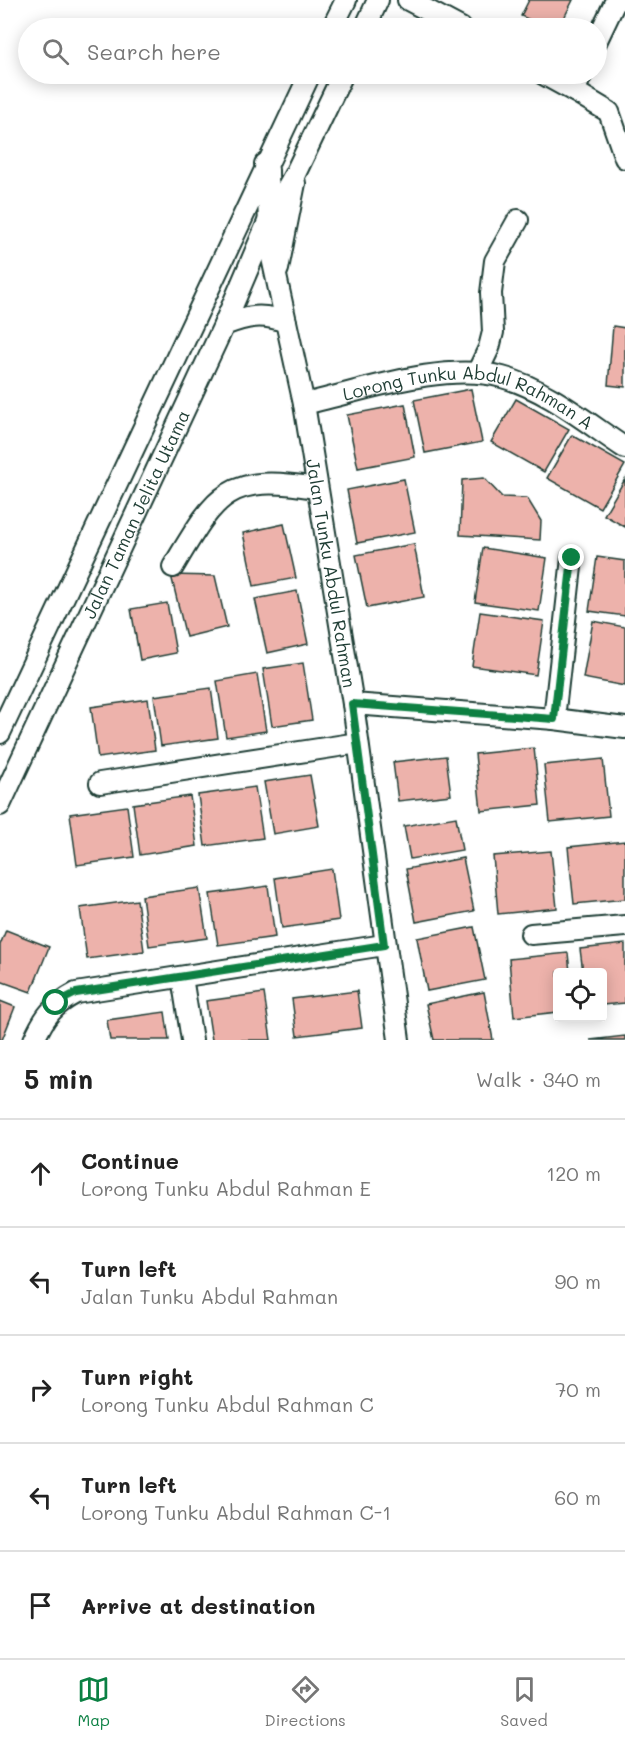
<!DOCTYPE html>
<meta charset="utf-8">
<style>
:root{--surface:#fff;--page:#f2f2f2;--text:#222;--muted:#767676;--line:#e0e0e0;--accent:#0b8043}
body{margin:0;font-family:Mali,sans-serif;background:var(--page);color:var(--text)}
.controls{position:absolute;right:18px;bottom:18px;display:grid;overflow:hidden;border-radius:6px;box-shadow:0 3px 15px #0003}
.controls button{width:54px;height:54px;display:grid;place-items:center;padding:0;border:0;border-bottom:2px solid var(--line);background:var(--surface);color:var(--text);font:30px sans-serif}
.stop{position:absolute;width:18px;height:18px;margin:-14px;border:4px solid #0b8043;border-radius:50%;background:#fff}
.stop.end{background:#0b8043;border-color:#fff;box-shadow:0 2px 6px #0008}
.list{margin:0;padding:0;list-style:none}
h2{display:flex;justify-content:space-between;align-items:center;height:78px;margin:0;padding:0 24px;font-size:26px}
h2 small{font-size:20px;font-weight:400;color:var(--muted)}
.list li{display:grid;grid-template-columns:39px 1fr auto;gap:18px;align-items:center;box-sizing:border-box;height:108px;padding:0 24px;border-top:2px solid var(--line)}
.list b{display:block;font-size:22px;white-space:nowrap}
.list p{margin:0;font-size:20px;white-space:nowrap;color:var(--muted)}
.list em{font-size:20px;font-style:normal;color:var(--muted)}
.icon{flex:none;width:33px;height:33px;fill:none;stroke:currentColor;stroke-width:2;stroke-linecap:round;stroke-linejoin:round}
.map{position:relative;flex:none;width:625px;height:1040px;overflow:hidden}
.search{position:absolute;background:var(--surface);box-shadow:0 3px 15px #0003;left:18px;right:18px;top:18px;height:66px;display:flex;align-items:center;gap:15px;box-sizing:border-box;padding:0 21px;border-radius:33px;color:var(--muted);font-size:22px}
.sheet{height:618px;background:var(--surface)}
nav{display:flex;justify-content:space-around;align-items:center;box-sizing:border-box;height:84px;border-top:2px solid var(--line);background:var(--surface);font-size:16px;color:var(--muted)}
nav a{display:grid;justify-items:center;gap:3px}
nav .on{color:var(--accent)}
.map>svg:first-child{display:block}
.building{fill:#edb2ab;stroke:#1f3d34;stroke-width:1.5}
.lines{fill:none;stroke-linecap:round;stroke-linejoin:round}
.minor-casing{stroke:#1f3d34;stroke-width:24}
.minor{stroke:#fff;stroke-width:20}
.route{stroke:#0b8043;stroke-width:8}
.labels{text-anchor:middle;dominant-baseline:central;stroke-width:6;stroke-linejoin:round;paint-order:stroke}
.street-label{font-size:18px;fill:#1f3d34;stroke:#fff}
</style>
<div class="map">
<svg width="625" height="1040" viewBox="0 0 625 1040">
<rect width="100%" height="100%" fill="#fff"/>
<filter id="ink" filterUnits="userSpaceOnUse"><feTurbulence type="fractalNoise" baseFrequency=".0167" numOctaves="2"/><feDisplacementMap in="SourceGraphic" scale="12" xChannelSelector="R" yChannelSelector="G"/><feConvolveMatrix kernelMatrix="1 2 1 2 8 2 1 2 1" color-interpolation-filters="sRGB"/></filter>
<g filter="url(#ink)">
<g class="building">
<path d="M529 0H573L559 28H548L521 16Z"/>
<path d="M613 326 625 328V387L608 385Z"/>
<path d="M471 389 482 442 425 453 414 400Z"/>
<path d="M516 399 569 429 544 472 491 442Z"/>
<path d="M405 404 415 457 358 468 347 415Z"/>
<path d="M572 435 625 465 600 508 547 478Z"/>
<path d="M484 478 502 497 527 498 541 521 540 540 460 535 462 480Z"/>
<path d="M404 479 415 532 357 543 347 490Z"/>
<path d="M625 479V527L604 515Z"/>
<path d="M284 524 296 578 254 586 243 533Z"/>
<path d="M414 544 424 597 367 608 356 555Z"/>
<path d="M483 548 547 558 539 611 475 602Z"/>
<path d="M597 557 625 561V616L589 611Z"/>
<path d="M171 575 215 576 227 627 186 637Z"/>
<path d="M297 591 308 644 267 653 255 599Z"/>
<path d="M167 603 176 653 140 660 131 609Z"/>
<path d="M480 612 544 621 536 675 472 666Z"/>
<path d="M593 621 625 627V686L583 678Z"/>
<path d="M303 663 312 720 272 726 263 669Z"/>
<path d="M257 674 266 731 226 737 217 681Z"/>
<path d="M211 688 218 738 161 746 154 696Z"/>
<path d="M148 699 155 750 98 758 91 707Z"/>
<path d="M534 748 540 805 481 811 475 754Z"/>
<path d="M446 756 451 795 398 801 393 762Z"/>
<path d="M603 759 609 816 550 822 544 765Z"/>
<path d="M310 775 319 826 273 834 264 782Z"/>
<path d="M255 787 263 838 205 846 198 795Z"/>
<path d="M190 796 197 846 140 855 133 804Z"/>
<path d="M127 806 134 857 77 865 70 814Z"/>
<path d="M456 817 462 850 410 859 404 826Z"/>
<path d="M625 841V899L574 904 568 847Z"/>
<path d="M551 851 557 908 498 914 493 856Z"/>
<path d="M463 858 474 911 416 922 406 869Z"/>
<path d="M332 869 339 920 282 928 275 878Z"/>
<path d="M268 886 275 937 218 945 210 894Z"/>
<path d="M199 888 207 938 149 946 142 896Z"/>
<path d="M137 900 144 951 87 959 80 908Z"/>
<path d="M474 927 485 980 427 991 417 938Z"/>
<path d="M6 930 49 947 31 992 0 981V945Z"/>
<path d="M625 944V1003L602 1005V972H583L580 949Z"/>
<path d="M568 953 570 972H558V1012L514 1017 509 959Z"/>
<path d="M357 991 362 1028 297 1036 292 999Z"/>
<path d="M484 992 493 1040H434L426 1004Z"/>
<path d="M264 993 271 1040H212L206 1001Z"/>
<path d="M0 1001 15 1007 2 1040H0Z"/>
<path d="M165 1012 169 1040H110L107 1020Z"/>
<path d="M625 1036V1040H590Z"/>
</g>
<g class="lines">
<g class="minor-casing">
<g id="minor">
<path d="M408 0 461 28"/>
<path d="M332 28 346 0"/>
<path d="M365 28 378 0"/>
<path d="M596 42 616 0"/>
<path d="M543 74 574 91 582 74"/>
<path d="M574 91 609 112 625 158"/>
<path id="s1" d="M265 164 268 170 269 244 304 404 353 704 399 1040"/>
<path d="M278 269 295 183"/>
<path d="M224 325C247 316 263 313 286 322"/>
<path d="M478 371 489 348 493 332 491 293 495 261 518 220"/>
<path id="s2" d="M304 404C362 391 445 361 502 377 547 389 587 423 625 448"/>
<path d="M173 567C216 495 226 473 315 488"/>
<path d="M353 704 554 719 625 728"/>
<path d="M554 719 572 558"/>
<path d="M0 733 310 74"/>
<path d="M100 783 358 743"/>
<path id="s3" d="M0 805 224 325 268 222 296 172 343 74"/>
<path d="M531 934 625 926"/>
<path d="M182 977 192 1040"/>
<path d="M34 1040C44 1017 53 1005 76 993L384 945"/>
</g>
</g>
<use href="#minor" class="minor"/>
</g>
</g>
<g class="lines" filter="url(#ink)">
<path class="route" d="M56 1003 76 993 384 945 352 704 554 719 572 558"/>
</g>
<g class="labels">
<g class="street-label">
<text stroke="none"><textPath href="#s2" startOffset="172">Lorong Tunku Abdul Rahman A</textPath></text>
<text stroke="none"><textPath href="#s3" startOffset="321">Jalan Taman Jelita Utama</textPath></text>
<text stroke="none"><textPath href="#s1" startOffset="416">Jalan Tunku Abdul Rahman</textPath></text>
</g>
</g>
</svg>
<div class="controls">
<button><svg class="icon" aria-label="locate" viewBox="0 0 24 24"><circle cx="12" cy="12" r="6"/><path d="M12 2v4M12 18v4M2 12h4M18 12h4"/></svg></button>
</div>
<div class="stop" style="left:56px;top:1003px"></div>
<div class="stop end" style="left:572px;top:558px"></div>
<div class="search"><svg class="icon" aria-label="search" viewBox="0 0 24 24"><circle cx="10" cy="10" r="6"/><path d="M15 15l6 6"/></svg>Search here</div>
</div>
<section class="sheet">
<h2>5 min<small>Walk · 340 m</small></h2>
<ul class="list">
<li><svg class="icon" aria-label="ahead" viewBox="0 0 24 24"><path d="M12 20V5M6 11l6-6 6 6"/></svg><div><b>Continue</b><p>Lorong Tunku Abdul Rahman E</p></div><em>120 m</em></li>
<li><svg class="icon" aria-label="left" viewBox="0 0 24 24"><path d="M17 20v-9H6M10 6l-5 5 5 5"/></svg><div><b>Turn left</b><p>Jalan Tunku Abdul Rahman</p></div><em>90 m</em></li>
<li><svg class="icon" aria-label="right" viewBox="0 0 24 24"><path d="M7 20v-9h11M14 6l5 5-5 5"/></svg><div><b>Turn right</b><p>Lorong Tunku Abdul Rahman C</p></div><em>70 m</em></li>
<li><svg class="icon" aria-label="left" viewBox="0 0 24 24"><path d="M17 20v-9H6M10 6l-5 5 5 5"/></svg><div><b>Turn left</b><p>Lorong Tunku Abdul Rahman C-1</p></div><em>60 m</em></li>
<li><svg class="icon" aria-label="arrive" viewBox="0 0 24 24"><path d="M6 21V4h12l-3 4 3 4H6"/></svg><div><b>Arrive at destination</b></div></li>
</ul>
</section>
<nav>
<a class="on"><svg class="icon" aria-label="map" viewBox="0 0 24 24"><path d="M3 6l6-2 6 2 6-2v14l-6 2-6-2-6 2zM9 4v14M15 6v14"/></svg>Map</a>
<a><svg class="icon" aria-label="directions" viewBox="0 0 24 24"><path d="M12 3l9 9-9 9-9-9zM9 14v-3h6M13 9l2 2-2 2"/></svg>Directions</a>
<a><svg class="icon" aria-label="saved" viewBox="0 0 24 24"><path d="M7 4h10v16l-5-4-5 4z"/></svg>Saved</a>
</nav>
